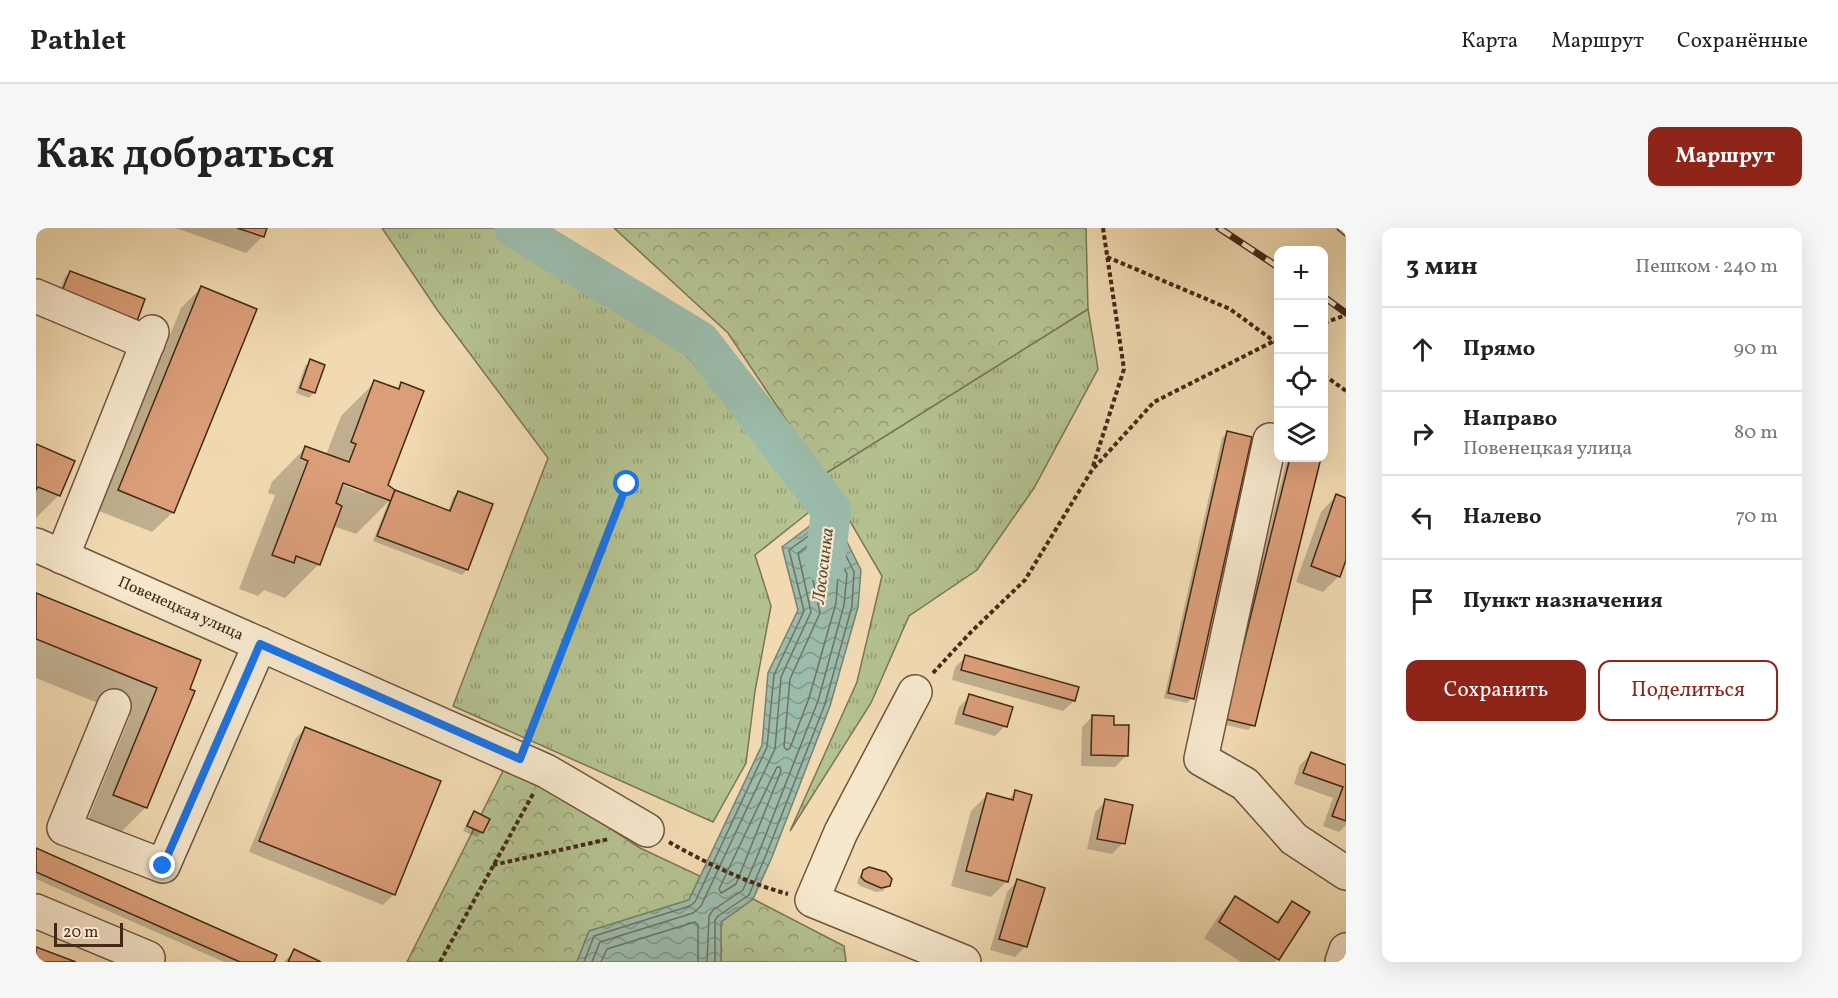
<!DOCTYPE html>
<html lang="ru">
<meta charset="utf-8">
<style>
:root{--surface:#fff;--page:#f6f6f6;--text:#222;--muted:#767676;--line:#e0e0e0;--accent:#8f2418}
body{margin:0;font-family:Vollkorn,serif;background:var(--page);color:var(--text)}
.controls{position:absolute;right:18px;top:18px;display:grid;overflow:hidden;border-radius:12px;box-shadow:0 6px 24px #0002}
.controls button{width:54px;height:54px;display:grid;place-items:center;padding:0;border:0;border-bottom:2px solid var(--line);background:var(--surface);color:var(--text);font:30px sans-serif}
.scale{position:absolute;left:18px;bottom:15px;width:69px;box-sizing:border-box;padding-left:6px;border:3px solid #442917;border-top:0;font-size:16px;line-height:21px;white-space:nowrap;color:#442917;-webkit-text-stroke:4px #f6e7cd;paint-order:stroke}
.stop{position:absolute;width:18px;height:18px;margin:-14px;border:4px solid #1a73e8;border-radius:50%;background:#fff}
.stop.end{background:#1a73e8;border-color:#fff;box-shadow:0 2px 6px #0008}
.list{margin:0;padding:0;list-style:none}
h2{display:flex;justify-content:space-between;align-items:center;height:78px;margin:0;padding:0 24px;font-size:26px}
h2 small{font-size:20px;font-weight:400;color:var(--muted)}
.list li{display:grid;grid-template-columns:39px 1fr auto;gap:18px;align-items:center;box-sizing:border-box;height:84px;padding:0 24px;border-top:2px solid var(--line)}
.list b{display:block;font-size:22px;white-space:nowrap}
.list p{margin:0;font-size:20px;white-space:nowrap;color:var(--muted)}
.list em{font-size:20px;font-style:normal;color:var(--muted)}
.actions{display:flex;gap:12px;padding:18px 24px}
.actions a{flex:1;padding:14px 0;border:2px solid var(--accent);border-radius:12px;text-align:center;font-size:21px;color:var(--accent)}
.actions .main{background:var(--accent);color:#fff}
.icon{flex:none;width:33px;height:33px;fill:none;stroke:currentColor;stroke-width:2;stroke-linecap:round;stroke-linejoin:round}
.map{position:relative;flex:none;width:1310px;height:734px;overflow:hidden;border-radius:12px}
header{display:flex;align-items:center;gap:36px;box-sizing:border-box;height:84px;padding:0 30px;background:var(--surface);border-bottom:2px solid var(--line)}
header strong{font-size:28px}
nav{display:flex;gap:33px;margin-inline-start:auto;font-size:21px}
.intro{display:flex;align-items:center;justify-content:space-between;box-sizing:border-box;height:144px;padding:0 36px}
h1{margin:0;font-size:42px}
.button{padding:15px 27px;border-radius:12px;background:var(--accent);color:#fff;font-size:21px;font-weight:700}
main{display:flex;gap:36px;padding:0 36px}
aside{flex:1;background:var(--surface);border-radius:12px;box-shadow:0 6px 24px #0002}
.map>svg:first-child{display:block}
.grass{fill:url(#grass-tufts);stroke:#7c7554;stroke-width:1.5}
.forest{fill:url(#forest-crowns);stroke:#7c7554;stroke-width:1.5}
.water{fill:url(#water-waves);stroke:#788170;stroke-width:1.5}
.shadow{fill:#0003;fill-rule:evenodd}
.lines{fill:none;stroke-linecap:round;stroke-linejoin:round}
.shore{stroke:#707261;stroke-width:1.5}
.river{stroke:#9bbbab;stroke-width:40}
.building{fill:#da9e78;stroke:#442917;stroke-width:1.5}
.minor-casing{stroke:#6f553e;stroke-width:36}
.path{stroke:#442917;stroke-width:4;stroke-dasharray:4.5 3;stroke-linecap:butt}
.minor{stroke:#f6e7cd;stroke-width:33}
.rail-casing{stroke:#442917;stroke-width:7}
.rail{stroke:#f6e7cd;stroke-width:4.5;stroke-dasharray:14;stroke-linecap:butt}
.route{stroke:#1a73e8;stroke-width:8}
.labels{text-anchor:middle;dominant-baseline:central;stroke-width:4.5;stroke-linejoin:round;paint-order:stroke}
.street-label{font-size:16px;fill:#442917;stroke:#f6e7cd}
.water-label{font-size:18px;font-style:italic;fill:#5a4e3c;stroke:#f6e7cd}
</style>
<header>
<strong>Pathlet</strong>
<nav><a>Карта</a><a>Маршрут</a><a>Сохранённые</a></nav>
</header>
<div class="intro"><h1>Как добраться</h1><a class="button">Маршрут</a></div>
<main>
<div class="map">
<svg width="1310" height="734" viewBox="0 0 1310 734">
<defs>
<pattern id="grass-tufts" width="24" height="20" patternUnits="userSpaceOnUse" patternTransform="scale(1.5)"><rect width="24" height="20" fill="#b4c190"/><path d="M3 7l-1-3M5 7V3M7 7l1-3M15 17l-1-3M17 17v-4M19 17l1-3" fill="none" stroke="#949d75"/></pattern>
<pattern id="forest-crowns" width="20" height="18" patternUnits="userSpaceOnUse" patternTransform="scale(1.5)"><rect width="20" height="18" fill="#b4c190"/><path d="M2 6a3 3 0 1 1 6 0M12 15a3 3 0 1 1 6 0" fill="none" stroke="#949d75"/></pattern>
<pattern id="water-waves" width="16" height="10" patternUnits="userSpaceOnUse" patternTransform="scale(1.5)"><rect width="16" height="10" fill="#9bbbab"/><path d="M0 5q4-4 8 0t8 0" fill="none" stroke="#80988a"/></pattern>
</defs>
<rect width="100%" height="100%" fill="#f1dab2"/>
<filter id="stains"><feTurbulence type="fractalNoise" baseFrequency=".00333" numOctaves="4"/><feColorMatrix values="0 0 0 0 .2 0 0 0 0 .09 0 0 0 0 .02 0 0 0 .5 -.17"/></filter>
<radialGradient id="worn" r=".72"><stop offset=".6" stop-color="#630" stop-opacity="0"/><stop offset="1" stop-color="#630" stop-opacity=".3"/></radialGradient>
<g class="grass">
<path d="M346 0H507L650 127 777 281 719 327 735 378 719 463 710 535 677 594 417 478 512 230 402 83Z"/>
<path d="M1052 81 1062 141 998 260 941 342 873 388 835 475 754 603 821 454 846 348 787 247Z"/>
</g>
<g class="forest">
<path d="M578 0H1050L1052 81 787 247 692 105Z"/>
<path d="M472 533 604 620 664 648 653 672 553 703 541 734H371Z"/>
<path d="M717 671 808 718 810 734H685V694Z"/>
</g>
<path class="water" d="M795 282 825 342 822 379 794 478 736 629 717 671 685 694V734H541L553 703 653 672 726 517 732 445 762 382 746 319Z"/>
<g class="shadow">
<path d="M140 0H229L226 9 210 25Z"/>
<path d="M34 44 107 72 20 73 29 49Z"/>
<path d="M165 60 137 284 116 304 63 283 145 80Z"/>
<path d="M274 133 288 138 278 165 273 170 260 165 269 138Z"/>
<path d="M339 154 360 162 366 156 350 258 359 264 412 284 417 269 422 264 431 342 426 347 337 313 353 273 320 306 297 298 283 336 249 370 228 362 222 368 203 361 239 267 232 265 236 254 270 219 290 227 305 188ZM301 251 331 262 328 265 300 254Z"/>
<path d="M1191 205 1156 470 1151 475 1128 470 1186 210Z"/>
<path d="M0 218 23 267 0 290Z"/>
<path d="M1251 230H1284L1217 497 1212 502 1185 496Z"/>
<path d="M1300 268 1310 328 1303 348 1287 364 1260 354 1285 284Z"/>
<path d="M0 366 152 462 110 579 82 607 51 594 94 488 0 450Z"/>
<path d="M930 429 1038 473 1027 483 916 452 919 439Z"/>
<path d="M934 468 969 498 959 508 918 496 923 479Z"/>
<path d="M1057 488 1076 498 1090 528 1079 539 1045 538 1046 499Z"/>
<path d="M269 500 403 553 357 667 347 677 213 624 259 511Z"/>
<path d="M1275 526 1310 539V597L1303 604 1287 598 1297 570 1258 556 1264 537Z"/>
<path d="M980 564 971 653 955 669 915 658 935 583 951 567 972 572Z"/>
<path d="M1070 573 1087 615 1076 626 1051 621 1059 584Z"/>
<path d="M438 585 446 604 441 609 427 603 433 590Z"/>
<path d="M0 622 239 728 236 734H188L0 651Z"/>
<path d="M828 643 852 657 847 663 840 664 824 658 821 655 823 649Z"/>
<path d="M981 653 990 718 979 729 954 722 971 664Z"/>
<path d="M1199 670 1238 695 1257 675 1272 684 1239 734H1205L1168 710 1184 686Z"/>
<path d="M259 722 282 734H248Z"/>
</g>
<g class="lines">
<g class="shore">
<path d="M787 318 802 346 800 375 773 470 754 520 751 522 748 519 754 451 784 385 772 329Z"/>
<path d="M741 539H744L745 543 700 656 687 664 685 665 683 661Z"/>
<path d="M548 734 558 708 654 678 659 674 731 519 738 447 768 383 753 322 793 293 818 344 816 378 789 476 730 627 713 667 682 688 679 692V734"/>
<path d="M556 734 564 714 657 685 665 678 739 521 745 449 775 384 762 325 790 304 811 346 808 377 782 473 723 624 707 662 677 682 673 688 671 734"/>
<path d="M565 734 571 721 659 694 662 697V734"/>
</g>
<path class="river" d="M478 0 664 113 795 282 789 336"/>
</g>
<g class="building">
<path d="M201 0H231L228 9Z"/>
<path d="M34 43 109 71 100 96 24 68Z"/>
<path d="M165 58 221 81 138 285 82 262Z"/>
<path d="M274 131 289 137 279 165 264 160Z"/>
<path d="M338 152 363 161 365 154 388 163 352 257 359 262 355 273 307 255 300 275 306 278 284 337 260 328 258 335 236 327 272 233 265 230 269 218 313 234 320 216 315 214Z"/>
<path d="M1191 203 1216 209 1158 471 1132 465Z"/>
<path d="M0 216 39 233 24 268 2 259 0 262Z"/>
<path d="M1254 230H1285L1219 498 1189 491Z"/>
<path d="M359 262 414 283 422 263 457 276 432 342 341 308Z"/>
<path d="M1300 266 1310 270V332L1304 349 1275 338Z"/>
<path d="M0 365 165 432 154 461 159 463 111 580 77 567 121 460 0 411Z"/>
<path d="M929 427 1043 459 1039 473 925 442Z"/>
<path d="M933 466 977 479 971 499 927 486Z"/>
<path d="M1056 487 1078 488V497H1093L1092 528 1055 527Z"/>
<path d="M269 499 405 553 359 667 223 613Z"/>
<path d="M1275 524 1310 537V593L1296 588 1307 559 1267 545Z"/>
<path d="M979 562 996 567 972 654 930 643 951 565 977 572Z"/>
<path d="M1069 571 1097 577 1089 616 1061 611Z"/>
<path d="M438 583 454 591 447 605 431 598Z"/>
<path d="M0 620 241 727 238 734H204L0 644Z"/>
<path d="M833 639 850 644 856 651 854 658 845 660 829 653 825 649 827 642Z"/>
<path d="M981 651 1009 660 991 719 963 711Z"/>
<path d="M1199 668 1242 695 1256 673 1274 684 1243 732 1183 694Z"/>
<path d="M0 719 40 734H0Z"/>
<path d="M258 721 285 734H252Z"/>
</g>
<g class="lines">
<g class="minor-casing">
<g id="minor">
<path d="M0 68 112 115"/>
<path d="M1234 212 1165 531 1209 556 1258 611 1310 645"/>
<path id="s1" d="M0 317 510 543 611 602"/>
<path d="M26 329 116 104"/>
<path d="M879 464 805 604 776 672 928 734"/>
<path d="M78 478 28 600 127 638 224 416"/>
<path d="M0 683 112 730 111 734"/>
<path d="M1306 734 1310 722"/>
</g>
</g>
<g class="path">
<path d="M1071 29 1194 81 1242 116"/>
<path d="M1288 95 1310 87"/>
<path d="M1288 147 1310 163"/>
<path d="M1057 238 1088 141 1067 0"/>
<path d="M897 445 935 404 989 352 1056 242 1118 174 1242 111"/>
<path d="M493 508 590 256"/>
<path d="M633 614C670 635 711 655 752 666"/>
<path d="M457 637 573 611"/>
<path d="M404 734 497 566"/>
</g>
<use href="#minor" class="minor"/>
<g class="rail-casing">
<g id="rail">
<path d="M1183 0 1242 39"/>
<path d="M1304 0 1310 5"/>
<path d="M1288 69 1310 85"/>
</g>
</g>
<use href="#rail" class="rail"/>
</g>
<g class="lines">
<path class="route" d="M127 638 224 416 484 531 591 256"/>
</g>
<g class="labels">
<g class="street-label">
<text stroke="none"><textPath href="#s1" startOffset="158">Повенецкая улица</textPath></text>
</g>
<g class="water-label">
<text transform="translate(788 338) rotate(-83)">Лососинка</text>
</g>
</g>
<rect width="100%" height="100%" filter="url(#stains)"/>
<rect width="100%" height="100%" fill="url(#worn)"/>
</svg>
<div class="controls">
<button>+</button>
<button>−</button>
<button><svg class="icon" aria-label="locate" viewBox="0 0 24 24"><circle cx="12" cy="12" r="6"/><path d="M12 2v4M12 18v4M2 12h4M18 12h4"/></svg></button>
<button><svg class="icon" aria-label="layers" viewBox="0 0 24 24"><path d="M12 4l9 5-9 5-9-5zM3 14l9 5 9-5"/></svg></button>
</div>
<div class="scale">20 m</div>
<div class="stop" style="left:591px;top:256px"></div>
<div class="stop end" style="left:127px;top:638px"></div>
</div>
<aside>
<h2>3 мин<small>Пешком · 240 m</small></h2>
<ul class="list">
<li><svg class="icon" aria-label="ahead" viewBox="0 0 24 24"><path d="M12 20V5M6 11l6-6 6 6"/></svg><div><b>Прямо</b></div><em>90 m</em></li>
<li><svg class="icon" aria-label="right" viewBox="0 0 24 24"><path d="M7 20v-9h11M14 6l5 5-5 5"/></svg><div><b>Направо</b><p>Повенецкая улица</p></div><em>80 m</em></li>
<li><svg class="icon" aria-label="left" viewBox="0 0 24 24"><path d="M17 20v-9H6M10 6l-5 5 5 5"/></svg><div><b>Налево</b></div><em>70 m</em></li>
<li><svg class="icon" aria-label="arrive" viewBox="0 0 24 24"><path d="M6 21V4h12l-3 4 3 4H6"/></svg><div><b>Пункт назначения</b></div></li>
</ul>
<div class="actions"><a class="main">Сохранить</a><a>Поделиться</a></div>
</aside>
</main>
